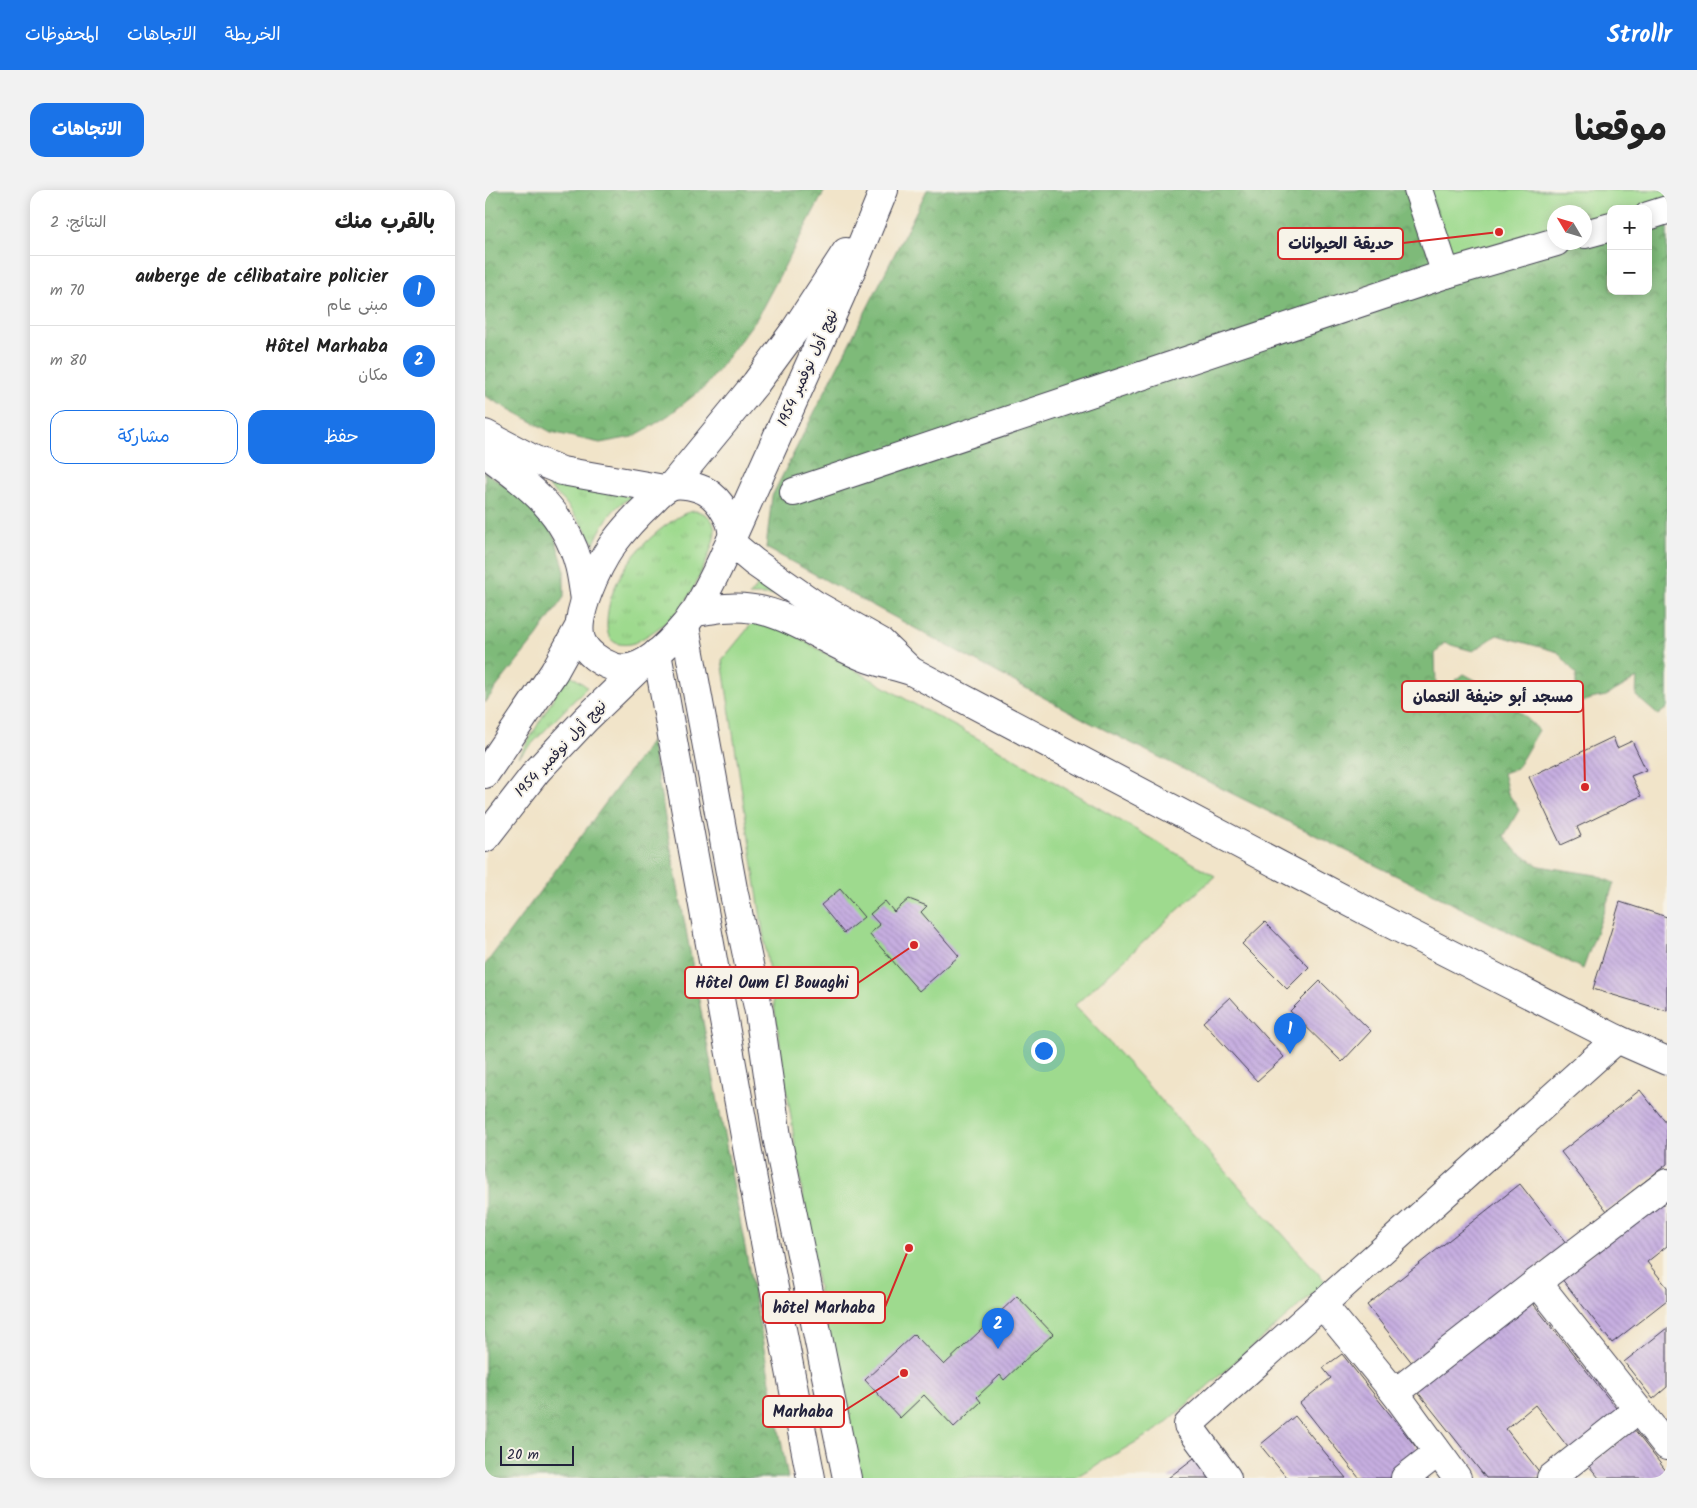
<!DOCTYPE html>
<html lang="ar">
<meta charset="utf-8">
<style>
:root{--surface:#fff;--page:#f2f2f2;--text:#222;--muted:#767676;--line:#e0e0e0;--accent:#1a73e8}
body{margin:0;font-family:Kalam,"Playpen Sans Arabic",sans-serif;background:var(--page);color:var(--text);direction:rtl}
.controls{position:absolute;right:15px;top:15px;display:grid;overflow:hidden;border-radius:10px;box-shadow:0 2px 12px #0003}
.controls button{width:45px;height:45px;display:grid;place-items:center;padding:0;border:0;border-bottom:1px solid var(--line);background:var(--surface);color:var(--text);font:25px sans-serif}
.compass{position:absolute;left:1062px;top:15px;width:45px;height:45px;border-radius:50%;background:var(--surface);box-shadow:0 2px 12px #0003;rotate:308deg}
.scale{position:absolute;left:15px;bottom:12px;width:74px;box-sizing:border-box;padding-left:5px;border:2px solid #22223b;border-top:0;font-size:14px;line-height:18px;white-space:nowrap;color:#22223b;-webkit-text-stroke:4px #f7f3e8;paint-order:stroke}
.you{position:absolute;left:558px;top:860px;width:18px;height:18px;margin:-12px;border:4px solid #fff;border-radius:50%;background:#1a73e8;box-shadow:0 0 0 8px #1a73e833}
.badge{display:grid;place-items:center;width:32px;height:32px;border-radius:50%;background:var(--accent);color:#fff;font-size:16px;font-weight:700}
.pin{position:absolute;translate:-50% -41px;filter:drop-shadow(0 1px 2px #0008)}
.pin::after{content:'';position:absolute;top:26px;width:18px;height:15px;background:inherit;clip-path:polygon(0 0,100% 0,50% 100%)}
.list{margin:0;padding:0;list-style:none}
h2{display:flex;justify-content:space-between;align-items:center;height:65px;margin:0;padding:0 20px;font-size:21px}
h2 small{font-size:16px;font-weight:400;color:var(--muted)}
.list li{display:grid;grid-template-columns:32px 1fr auto;gap:15px;align-items:center;box-sizing:border-box;height:70px;padding:0 20px;border-top:1px solid var(--line)}
.list b{display:block;font-size:19px;white-space:nowrap}
.list p{margin:0;font-size:16px;white-space:nowrap;color:var(--muted)}
.list em{font-size:16px;font-style:normal;color:var(--muted)}
.actions{display:flex;gap:10px;padding:15px 20px}
.actions a{flex:1;padding:11px 0;border:1px solid var(--accent);border-radius:15px;text-align:center;font-size:18px;color:var(--accent)}
.actions .main{background:var(--accent);color:#fff}
.map{position:relative;flex:none;width:1182px;height:1288px;overflow:hidden;direction:ltr;border-radius:15px}
header{display:flex;align-items:center;gap:30px;box-sizing:border-box;height:70px;padding:0 25px;background:var(--accent);color:#fff}
header strong{font-size:24px}
nav{display:flex;gap:28px;margin-inline-start:auto;font-size:18px}
.intro{display:flex;align-items:center;justify-content:space-between;box-sizing:border-box;height:120px;padding:0 30px}
h1{margin:0;font-size:35px}
.button{padding:12px 22px;border-radius:15px;background:var(--accent);color:#fff;font-size:18px;font-weight:700}
main{display:flex;gap:30px;padding:0 30px}
aside{flex:1;background:var(--surface);border-radius:15px;box-shadow:0 2px 12px #0003}
.map>svg:first-child{display:block}
.grass{fill:url(#grass-tufts);stroke:#607e64}
.forest{fill:url(#forest-crowns);stroke:#506e5a;fill-rule:evenodd}
.park{fill:#9eda8e;stroke:#607e64}
.building{fill:url(#building-back-hatch)}
.lines{fill:none;stroke-linecap:round;stroke-linejoin:round}
.minor-casing{stroke:#413f50;stroke-width:30}
.major-casing{stroke:#413f50;stroke-width:30}
.minor{stroke:#fff;stroke-width:28}
.major{stroke:#fff;stroke-width:28}
.labels{text-anchor:middle;dominant-baseline:central;stroke-width:4;stroke-linejoin:round;paint-order:stroke}
.street-label{font-size:15px;fill:#22223b;stroke:#f7f3e8}
.leader{fill:none;stroke:#d62828;stroke-width:2}
.callout-dot{fill:#d62828;stroke:#f7f3e8;stroke-width:2}
.callout{fill:#f7f3e8;stroke:#d62828;stroke-width:2}
.callout-label{font-size:16px;text-anchor:middle;font-weight:bold;fill:#22223b}
</style>
<header>
<strong>Strollr</strong>
<nav><a>الخريطة</a><a>الاتجاهات</a><a>المحفوظات</a></nav>
</header>
<div class="intro"><h1>موقعنا</h1><a class="button">الاتجاهات</a></div>
<main>
<div class="map">
<svg width="1182" height="1288" viewBox="0 0 1182 1288">
<defs>
<pattern id="grass-tufts" width="24" height="20" patternUnits="userSpaceOnUse" patternTransform="scale(1.25)"><rect width="24" height="20" fill="#9eda8e"/><path d="M3 7l-1-3M5 7V3M7 7l1-3M15 17l-1-3M17 17v-4M19 17l1-3" fill="none" stroke="#88bb7b"/></pattern>
<pattern id="forest-crowns" width="20" height="18" patternUnits="userSpaceOnUse" patternTransform="scale(1.25)"><rect width="20" height="18" fill="#7eba79"/><path d="M2 6a3 3 0 1 1 6 0M12 15a3 3 0 1 1 6 0" fill="none" stroke="#679764"/></pattern>
<pattern id="building-back-hatch" width="6" height="6" patternUnits="userSpaceOnUse" patternTransform="scale(1.25)"><rect width="6" height="6" fill="#c6aee0"/><path d="M-1 5l2 2M0 0l6 6M5-1l2 2" fill="none" stroke="#aa95c1"/></pattern>
</defs>
<rect width="100%" height="100%" fill="#f7f3e8"/>
<filter id="ink" filterUnits="userSpaceOnUse"><feTurbulence type="fractalNoise" baseFrequency=".02" numOctaves="2"/><feDisplacementMap in="SourceGraphic" scale="10" xChannelSelector="R" yChannelSelector="G"/><feConvolveMatrix kernelMatrix="1 2 1 2 8 2 1 2 1" color-interpolation-filters="sRGB"/></filter>
<filter id="wash" filterUnits="userSpaceOnUse"><feTurbulence type="fractalNoise" baseFrequency=".0096" numOctaves="4" result="noise"/><feDisplacementMap in="SourceGraphic" scale="20" xChannelSelector="R" yChannelSelector="G"/><feGaussianBlur stdDeviation="1.12" result="paint"/><feColorMatrix in="noise" values="0 0 0 0 0 0 0 0 0 0 0 0 0 0 0 0 0 1.4 0 .05"/><feComposite in="paint" operator="in"/></filter>
<g filter="url(#wash)">
<rect width="100%" height="100%" fill="#f1e4c9"/>
<g class="grass">
<path d="M51 284 149 307C129 313 116 336 109 354L100 339 80 312Z"/>
<path d="M210 321C220 322 229 328 230 340 230 357 208 403 197 416 184 432 168 443 149 453 144 455 136 455 131 453 123 449 122 442 122 434 122 395 150 358 180 336 190 329 198 322 210 321Z"/>
<path d="M276 384 297 405H264L271 398Z"/>
<path d="M83 483 102 497 34 567Z"/>
</g>
<g class="forest">
<path d="M0 0H340L272 128 221 196 184 225 165 237 147 247 115 253 66 242 0 206Z"/>
<path d="M442 0H1182V518L1173 525 1151 506 1152 488 1121 506 1105 509 1091 515V484L1073 462 1012 445 988 461 959 453 950 464 951 495 966 494 979 484 992 491 1001 511 1010 498 1054 540 1032 578 1018 583 1023 603 1034 620 1019 646 1031 661 1054 676 1111 685 1129 693 1098 779 604 532 281 358 287 306ZM1126 19H1163V101H1126ZM1070 22H1100V52H1070Z"/>
<path d="M0 282 42 311 59 329 70 348 79 377V407L52 446 13 495 0 513Z"/>
<path d="M166 552 303 1288H0V775Z"/>
</g>
<g class="park">
<path d="M945 0H1182V12L1160 19H1126V29L1100 37V22H1070L1069 46 971 76Z"/>
<path d="M283 430 431 515 525 566 730 686 590 815 841 1092 675 1238 589 1288H372L327 1067 237 470 269 431Z"/>
</g>
<g id="blocks">
<g class="building">
<path d="M1128 547 1132 558 1147 551 1161 580 1146 586 1156 606 1092 637 1096 646 1076 655 1044 587Z"/>
<path d="M355 699 379 727 359 743 336 715Z"/>
<path d="M424 709 442 716 436 722 474 766 434 801 384 744 395 735 385 724 400 711 409 722Z"/>
<path d="M1135 712 1182 727V821L1108 799Z"/>
<path d="M780 732 824 777 802 799 757 754Z"/>
<path d="M835 791 886 841 857 872 805 821Z"/>
<path d="M745 807 799 867 772 891 718 832Z"/>
<path d="M1155 900 1182 934V974L1122 1021 1076 962Z"/>
<path d="M1035 994 1082 1054 928 1174 882 1115Z"/>
<path d="M1182 1003V1056L1162 1072 1182 1097V1110L1127 1153 1076 1088Z"/>
<path d="M532 1106 568 1144 519 1190 515 1185 492 1207 496 1212 469 1237 439 1205 415 1228 380 1190 429 1144 459 1175Z"/>
<path d="M1042 1106 1135 1223 1086 1261 1050 1215 1021 1239 1056 1284 1051 1288H1001L928 1196Z"/>
<path d="M1182 1138V1197L1168 1209 1139 1172Z"/>
<path d="M857 1164 938 1266 910 1288H874L815 1213 846 1188 838 1178Z"/>
<path d="M810 1226 861 1288H802L775 1255Z"/>
<path d="M1149 1240 1182 1282V1288H1114L1104 1276Z"/>
<path d="M709 1268 725 1288H683Z"/>
</g>
</g>
</g>
<g filter="url(#ink)">
<use href="#blocks" fill-opacity="0" stroke="#413f50" stroke-width="1"/>
<g class="lines">
<g class="minor-casing">
<g id="minor">
<path d="M933 0 961 84"/>
<path d="M1163 26 1182 20"/>
<path d="M1100 44 1126 37"/>
<path d="M309 302 961 84 1071 52"/>
<path d="M1052 1092 1182 1256"/>
<path d="M837 1114 910 1203"/>
<path d="M742 1288 703 1235 1132 849"/>
<path d="M920 1288 952 1263"/>
<path d="M972 1288 910 1203 1052 1092 1182 993"/>
<path d="M1066 1288 1152 1220"/>
</g>
</g>
<g class="major-casing">
<g id="major">
<path d="M0 244 48 269 77 281 179 299"/>
<path d="M0 263C43 295 79 320 94 375 97 386 98 398 100 409"/>
<path d="M188 294 271 193 310 140 361 62"/>
<path d="M248 345 356 105 399 0"/>
<path d="M245 352 269 372 329 414 396 452 423 478"/>
<path d="M209 424C220 404 231 384 240 363 242 358 246 352 247 346 249 332 234 309 222 302 214 297 195 292 186 296 178 299 172 306 166 312 152 325 139 339 128 354 114 374 86 429 97 452 102 463 115 472 126 476 153 488 184 454 200 435 203 432 206 425 209 423 213 421 220 421 224 420 290 407 324 445 379 467 394 473 411 476 426 481L908 735 1132 849 1182 871"/>
<path d="M200 436 248 699 274 822 292 947 362 1288"/>
<path d="M172 463 268 990 326 1288"/>
<path d="M0 584 69 482 94 437"/>
<path d="M0 648 52 581 101 529 158 474"/>
</g>
</g>
<use href="#minor" class="minor"/>
<use href="#major" class="major"/>
</g>
</g>
<g class="labels">
<g class="street-label">
<text transform="translate(323 178) rotate(-66)">نهج أول نوفمبر 1954</text>
<text transform="translate(76 559) rotate(-47)">نهج أول نوفمبر 1954</text>
</g>
</g>
<path class="leader" d="M1014 42L918 53M1100 597L1098 506M429 755L373 793M424 1058L400 1117M419 1183L359 1221"/>
<g class="callout-dot">
<circle cx="1014" cy="42" r="5"/>
<circle cx="1100" cy="597" r="5"/>
<circle cx="429" cy="755" r="5"/>
<circle cx="424" cy="1058" r="5"/>
<circle cx="419" cy="1183" r="5"/>
</g>
<g class="callout">
<rect x="793" y="38" width="125" height="31" rx="5"/>
<rect x="917" y="491" width="181" height="31" rx="5"/>
<rect x="200" y="777" width="173" height="31" rx="5"/>
<rect x="278" y="1102" width="122" height="31" rx="5"/>
<rect x="278" y="1206" width="81" height="31" rx="5"/>
</g>
<g class="callout-label">
<text x="856" y="59">حديقة الحيوانات</text>
<text x="1008" y="512">مسجد أبو حنيفة النعمان</text>
<text x="287" y="798">Hôtel Oum El Bouaghi</text>
<text x="339" y="1123">hôtel Marhaba</text>
<text x="318" y="1227">Marhaba</text>
</g>
</svg>
<div class="controls">
<button>+</button>
<button>−</button>
</div>
<svg class="compass" viewBox="-18 -18 36 36"><path d="M0-13l5 13h-10z" fill="#e53935"/><path d="M0 13l5-13h-10z" fill="#767676"/></svg>
<div class="scale">20 m</div>
<div class="you"></div>
<div class="pin badge" style="left:805px;top:864px">1</div>
<div class="pin badge" style="left:513px;top:1159px">2</div>
</div>
<aside>
<h2>بالقرب منك<small>النتائج: 2</small></h2>
<ul class="list">
<li><span class="badge">1</span><div><b>auberge de célibataire policier</b><p>مبنى عام</p></div><em>70 m</em></li>
<li><span class="badge">2</span><div><b>Hôtel Marhaba</b><p>مكان</p></div><em>80 m</em></li>
</ul>
<div class="actions"><a class="main">حفظ</a><a>مشاركة</a></div>
</aside>
</main>
